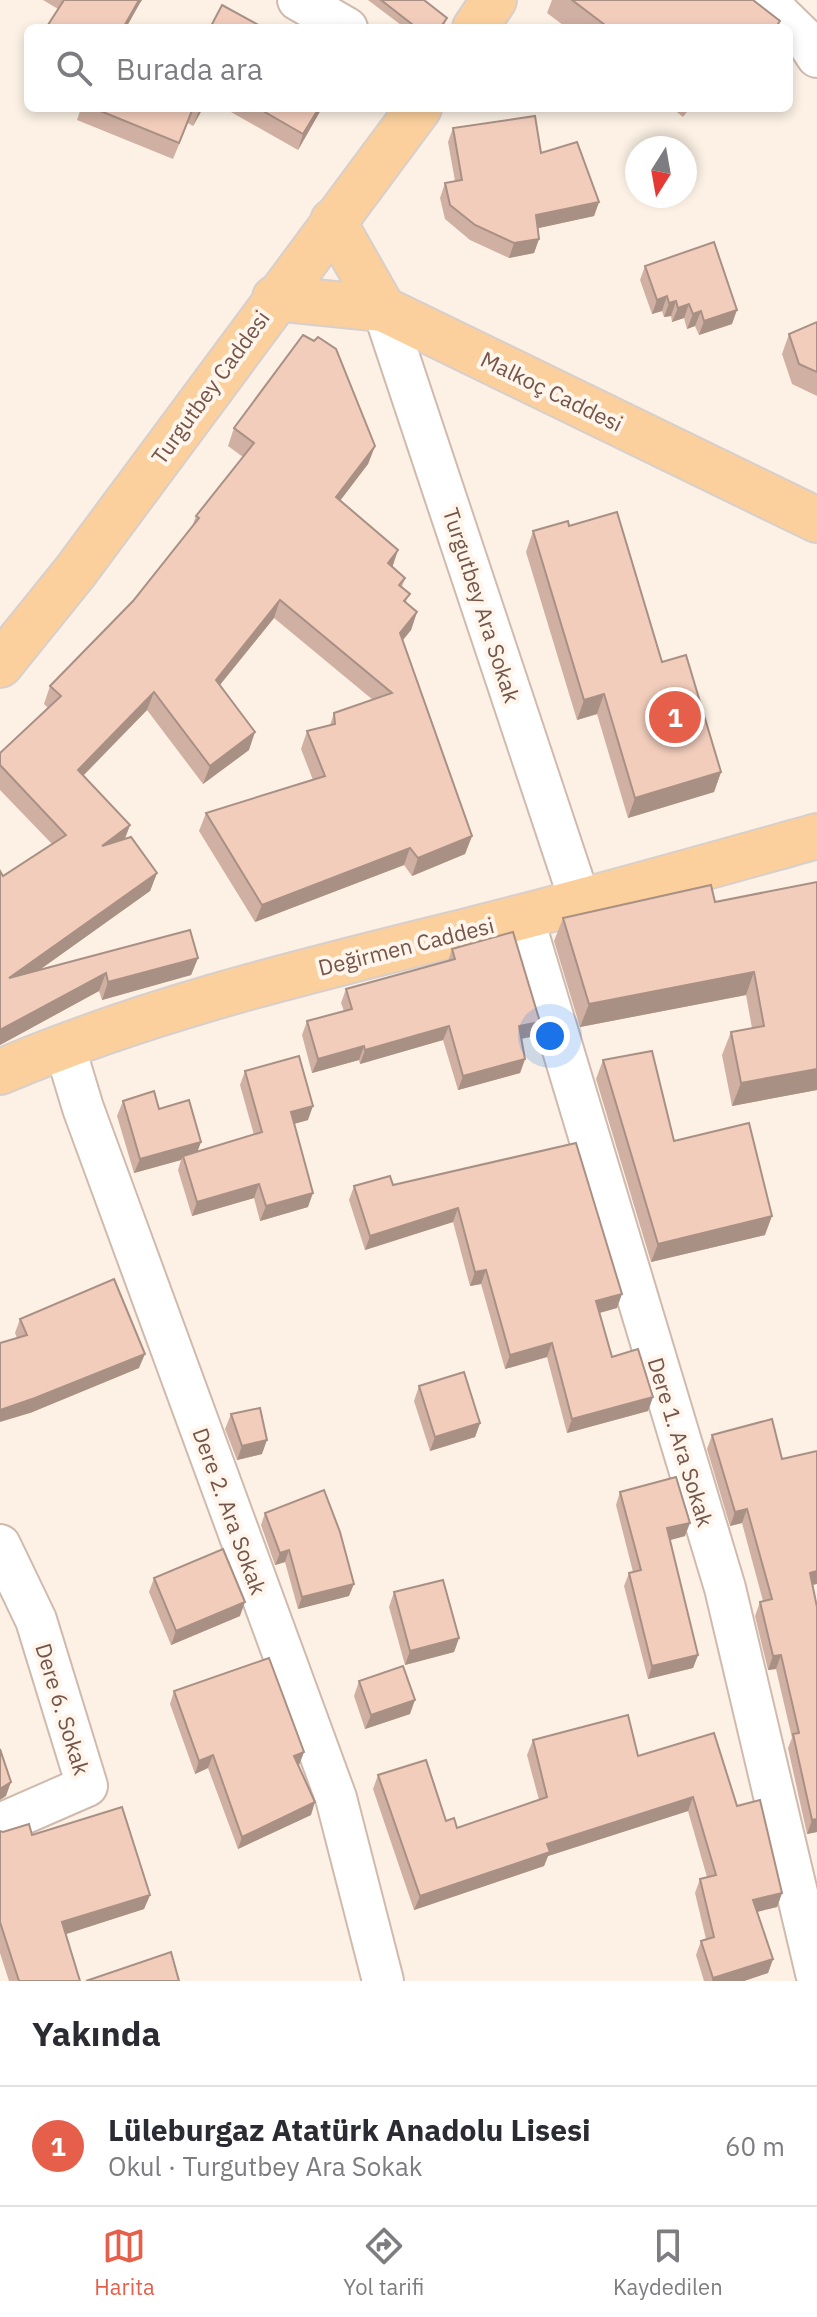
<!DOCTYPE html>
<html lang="tr">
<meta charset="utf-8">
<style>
:root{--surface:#fff;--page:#f7f7f7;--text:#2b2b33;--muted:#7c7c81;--line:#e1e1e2;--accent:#e65f4a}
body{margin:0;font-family:"IBM Plex Sans",sans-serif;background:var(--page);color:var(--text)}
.compass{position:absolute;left:625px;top:136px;width:72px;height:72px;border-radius:50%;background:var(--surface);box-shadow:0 4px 12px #0003;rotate:191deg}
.you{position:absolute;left:550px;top:1036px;width:28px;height:28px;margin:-20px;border:6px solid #fff;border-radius:50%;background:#1a73e8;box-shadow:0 0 0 12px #1a73e833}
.badge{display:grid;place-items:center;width:52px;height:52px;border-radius:50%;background:var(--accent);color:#fff;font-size:26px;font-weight:700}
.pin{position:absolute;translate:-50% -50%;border:4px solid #fff;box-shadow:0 2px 8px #0006}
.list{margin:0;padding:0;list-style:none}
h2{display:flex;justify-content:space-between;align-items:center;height:104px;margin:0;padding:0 32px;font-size:34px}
h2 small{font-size:26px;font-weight:400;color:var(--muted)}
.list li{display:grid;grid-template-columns:52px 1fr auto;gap:24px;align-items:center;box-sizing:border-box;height:120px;padding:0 32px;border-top:2px solid var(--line)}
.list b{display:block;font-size:30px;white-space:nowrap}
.list p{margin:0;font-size:26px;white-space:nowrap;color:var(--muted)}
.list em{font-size:26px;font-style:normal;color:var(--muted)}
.icon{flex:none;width:44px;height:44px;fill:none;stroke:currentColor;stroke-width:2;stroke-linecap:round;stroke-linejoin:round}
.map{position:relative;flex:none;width:817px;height:1981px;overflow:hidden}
.search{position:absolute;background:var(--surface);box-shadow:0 4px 12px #0003;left:24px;right:24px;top:24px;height:88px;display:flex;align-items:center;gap:20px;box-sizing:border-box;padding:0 28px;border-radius:12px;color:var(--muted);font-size:30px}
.sheet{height:224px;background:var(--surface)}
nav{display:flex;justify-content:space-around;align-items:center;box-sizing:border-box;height:112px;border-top:2px solid var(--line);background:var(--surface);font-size:22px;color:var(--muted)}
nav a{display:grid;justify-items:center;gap:4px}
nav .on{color:var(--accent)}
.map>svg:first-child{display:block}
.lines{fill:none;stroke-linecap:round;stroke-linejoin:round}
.minor-casing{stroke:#d0baae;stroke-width:44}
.major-casing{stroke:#d8cfcc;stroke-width:48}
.minor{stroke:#fff;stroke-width:40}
.major{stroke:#fbd09d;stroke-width:44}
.wall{fill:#d0b0a2}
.shaded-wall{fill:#a99084}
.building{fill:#f2cdbc;stroke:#a99084;stroke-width:2}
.labels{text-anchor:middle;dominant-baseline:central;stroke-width:8;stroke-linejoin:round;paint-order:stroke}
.street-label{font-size:22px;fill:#75554a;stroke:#fff5eb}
</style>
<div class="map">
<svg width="817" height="1981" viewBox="0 0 817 1981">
<rect width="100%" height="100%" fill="#fcf1e4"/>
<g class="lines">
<g class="minor-casing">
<g id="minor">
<path d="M298 0 347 28"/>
<path d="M765 0 806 40 817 57"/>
<path d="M383 309 580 901"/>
<path d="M523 917 725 1588 816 1973"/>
<path d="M64 1045 83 1108 336 1798 383 1981"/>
<path d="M0 1545 36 1620 87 1786 0 1824"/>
</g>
</g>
<g class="major-casing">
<g id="major">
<path d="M475 28 494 0"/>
<path d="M333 221 383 309"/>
<path d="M275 298 383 309 817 520"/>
<path d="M0 665 75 572 419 108"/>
<path d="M0 1072C152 1007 311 970 471 930 587 901 702 868 817 836"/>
</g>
</g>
<use href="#minor" class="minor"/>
<use href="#major" class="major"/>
</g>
<g class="wall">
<path d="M43 0H142L140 3 58 9Z"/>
<path d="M368 0H424L447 18 443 28H405Z"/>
<path d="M552 0H753L778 28H567L547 13Z"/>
<path d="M81 108H203L193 126 188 123 173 159 77 120Z"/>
<path d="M224 108H322L298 150Z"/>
<path d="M672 108H690L683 117Z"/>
<path d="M453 128 541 153 599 202 594 216 538 228 539 239 534 253 509 258 470 240 445 219 440 198 445 183 455 181 448 142Z"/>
<path d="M645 266 732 324 699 335 695 326 687 329 684 318 672 322 671 316 664 317 662 311 652 314 640 280Z"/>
<path d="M817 322V396L792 384 782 354 789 334Z"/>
<path d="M234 428 375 446 368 464 340 501 398 550 392 567 405 578 402 587 407 603 417 612 411 630 403 640 472 836 465 854 412 876 404 865 255 922 199 831 206 813 313 780 301 749 307 731 330 725 334 713 373 700 274 618 220 685 249 750 203 784 147 710 83 776 130 825 125 839 157 873 150 891 39 970 198 958 191 975 102 1000 99 991 0 1045V871L3 876 52 844 0 790V753L48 708 44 704 50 686 133 601 192 527 196 516 243 457 228 446Z"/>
<path d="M569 526 662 662 721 772 714 792 628 818 597 714 577 720 526 552 533 531Z"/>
<path d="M817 882V1090L732 1106 722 1055 731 1032 752 1028 746 995 580 1027 554 941 563 918 715 902Z"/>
<path d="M452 949 535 1036 521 1039 525 1059 520 1073 458 1090 443 1040 360 1064 359 1060 312 1073 302 1035 307 1021 344 1011 341 1003 346 989 448 961Z"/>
<path d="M603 1060 674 1141 765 1235 651 1262 596 1079Z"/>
<path d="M245 1071 308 1120 294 1124 308 1207 260 1221 254 1198 192 1216 178 1170 181 1160 134 1173 117 1116 123 1101 159 1109 198 1151 254 1135 240 1085Z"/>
<path d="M576 1143 617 1308 600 1313 612 1357 653 1397 648 1411 567 1433 547 1357 505 1369 481 1284 470 1286 453 1222 365 1250 349 1200 354 1186 393 1185Z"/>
<path d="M20 1319 139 1368 30 1413 17 1338 15 1333Z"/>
<path d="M419 1386 480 1423 475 1437 430 1451 414 1401Z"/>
<path d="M231 1414 262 1454 237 1460 225 1429Z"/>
<path d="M712 1435 812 1585 817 1832 807 1834 788 1748 792 1738 776 1669 768 1670 755 1616 760 1602 763 1601 742 1523 730 1526 707 1449Z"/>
<path d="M620 1492 685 1536 670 1540 698 1655 693 1668 648 1679 624 1586 629 1573 633 1572 616 1505Z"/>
<path d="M265 1513 349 1596 298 1609 285 1562 275 1565 261 1525Z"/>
<path d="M154 1578 240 1616 171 1645 149 1592Z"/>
<path d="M394 1592 459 1638 454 1652 405 1665 389 1607Z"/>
<path d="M359 1681 410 1714 365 1729 354 1696Z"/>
<path d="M174 1691 304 1752 299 1765H298L311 1815 238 1849 208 1768 195 1774 170 1704Z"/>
<path d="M533 1740 638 1756 737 1806 782 1893 777 1907 757 1912 773 1959 768 1973 744 1981H704L696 1955 701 1941 706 1939 695 1893 700 1879 707 1877 688 1811 548 1856 544 1866 414 1910 373 1789 378 1775 457 1828 539 1800 527 1755Z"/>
<path d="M0 1831 32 1835 150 1895 144 1909 66 1934 80 1981H9L0 1953Z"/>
</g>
<g class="shaded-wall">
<path d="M139 0H142L140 3 126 28H123Z"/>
<path d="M200 108H203L193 126Z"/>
<path d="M319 108H322L298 150 303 134Z"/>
<path d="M599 202 594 216 530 230 536 215Z"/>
<path d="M539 239 534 253 509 258 514 243Z"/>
<path d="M667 296 662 311 652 314 657 300Z"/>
<path d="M676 301 671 316 664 317 669 303Z"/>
<path d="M689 304 684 318 672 322 678 308Z"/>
<path d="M737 310 732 324 699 335 704 321Z"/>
<path d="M701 311 695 326 687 329 693 314Z"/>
<path d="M375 446 368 464 329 515 336 497Z"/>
<path d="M398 550 392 568 388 563Z"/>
<path d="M280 600 274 618 210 697 216 680Z"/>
<path d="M417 612 411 630 394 651 400 633Z"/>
<path d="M154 692 147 710 71 788 78 770Z"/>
<path d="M604 694 597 714 577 720 584 700Z"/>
<path d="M255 732 249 750 203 784 210 766Z"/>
<path d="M721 772 714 792 628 818 635 798Z"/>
<path d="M130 825 123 843 102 846Z"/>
<path d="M472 836 465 854 412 876 418 858Z"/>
<path d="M410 848 404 865 255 922 262 905Z"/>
<path d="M157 873 150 891 3 996 9 978Z"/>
<path d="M198 958 191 975 102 1000 108 982Z"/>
<path d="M754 972 746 995 580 1027 589 1004Z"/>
<path d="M106 973 99 991 0 1045V1030Z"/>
<path d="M540 1022 535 1036 514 1040 519 1026Z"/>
<path d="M449 1026 443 1040 360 1064 365 1050Z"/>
<path d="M364 1046 359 1060 312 1073 318 1059Z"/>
<path d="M525 1059 520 1073 458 1090 463 1076Z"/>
<path d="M817 1069V1090L732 1106 741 1083Z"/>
<path d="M313 1106 308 1120 286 1126 291 1112Z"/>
<path d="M201 1142 196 1156H183L181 1160 134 1173 140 1159Z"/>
<path d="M259 1184 254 1198 192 1216 197 1202Z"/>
<path d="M313 1193 308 1207 260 1221 266 1206Z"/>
<path d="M458 1208 453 1222 365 1250 370 1236Z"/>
<path d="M772 1216 765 1235 651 1262 658 1244Z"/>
<path d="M486 1270 481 1284 470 1286 475 1272Z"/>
<path d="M622 1294 617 1308 591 1315 596 1301Z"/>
<path d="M552 1343 547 1357 505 1369 510 1355Z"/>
<path d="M145 1354 139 1368 30 1413 0 1422V1410Z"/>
<path d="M653 1397 648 1411 567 1433 572 1419Z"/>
<path d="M480 1423 475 1437 430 1451 435 1437Z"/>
<path d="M267 1440 262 1454 237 1460 242 1446Z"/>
<path d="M747 1509 742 1523 730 1526 735 1512Z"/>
<path d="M690 1523 685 1536 663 1542 667 1528Z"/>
<path d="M289 1550 285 1562 275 1565 280 1553Z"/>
<path d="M817 1571V1584L805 1587 810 1573Z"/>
<path d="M354 1584 349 1596 298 1609 302 1597Z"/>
<path d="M245 1602 240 1616 171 1645 176 1631Z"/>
<path d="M459 1638 454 1652 405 1665 410 1651Z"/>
<path d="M698 1655 693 1668 648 1679 652 1666Z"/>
<path d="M781 1655 776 1669 768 1670 773 1656Z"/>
<path d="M415 1700 410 1714 365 1729 371 1715Z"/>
<path d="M304 1752 299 1765 289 1769 294 1756Z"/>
<path d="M213 1755 208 1768 195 1774 199 1761Z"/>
<path d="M11 1782 6 1796 0 1800V1789Z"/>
<path d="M693 1797 688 1811 548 1856 544 1866 414 1910 420 1896 547 1844Z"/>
<path d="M315 1802 311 1815 238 1849 242 1837Z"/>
<path d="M817 1819V1832L807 1834 812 1820Z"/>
<path d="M782 1893 777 1907 748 1914 753 1900Z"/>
<path d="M150 1895 144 1909 57 1937 62 1922Z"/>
<path d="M773 1959 768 1973 744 1981H712L713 1978Z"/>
</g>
<g class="building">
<path d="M64 0H139L123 28H46Z"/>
<path d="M381 0H424L447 18 440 28H417Z"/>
<path d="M572 0H753L780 21 775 28H609Z"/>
<path d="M222 5 264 28H210Z"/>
<path d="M93 108H193L179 143Z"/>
<path d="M258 108H319L303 134Z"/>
<path d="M535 116 541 153 577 142 599 202 536 215 539 239 514 243 475 225 450 205 445 183 462 180 453 128Z"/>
<path d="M714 242 737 310 704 321 701 311 693 314 689 304 678 308 676 301 669 303 667 296 657 300 645 266Z"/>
<path d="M817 322V372L799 364 789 334Z"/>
<path d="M303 335 314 341 318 337 336 349 375 446 336 497 398 550 388 563 405 578 399 585 410 594 404 601 417 612 400 633 472 836 418 858 410 848 262 905 206 813 325 776 307 731 335 724 334 713 392 693 280 600 216 680 255 732 210 766 154 692 78 770 130 825 102 846 131 837 157 873 9 978 190 930 198 958 108 982 106 973 0 1030V871L3 876 66 835 0 765V753L61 696 50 686 133 601 199 518 196 516 254 443 234 428Z"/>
<path d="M617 512 662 662 686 655 721 772 635 798 604 694 584 700 533 531 568 521 569 526Z"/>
<path d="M817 882V1069L741 1083 731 1032 764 1026 754 972 589 1004 563 918 711 885 715 902Z"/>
<path d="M513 932 540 1022 519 1026 525 1059 463 1076 449 1026 365 1050 364 1046 318 1059 307 1021 352 1009 346 989 455 959 452 949Z"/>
<path d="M652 1051 674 1141 749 1123 772 1216 658 1244 603 1060Z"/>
<path d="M299 1056 313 1106 291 1112 313 1193 266 1206 259 1184 197 1202 183 1156 262 1132 245 1071Z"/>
<path d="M154 1091 159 1109 189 1100 201 1142 140 1159 123 1101Z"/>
<path d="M576 1143 622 1294 596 1301 612 1357 638 1349 653 1397 572 1419 552 1343 510 1355 486 1270 475 1272 458 1208 370 1236 354 1186 390 1176 393 1185Z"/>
<path d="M114 1279 145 1354 35 1398 0 1410V1343L27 1335 20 1319Z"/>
<path d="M464 1372 480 1423 435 1437 419 1386Z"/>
<path d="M260 1408 267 1440 242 1446 231 1414Z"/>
<path d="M772 1419 782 1459 817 1451V1571L810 1573 817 1607V1819L812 1820 793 1734 799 1733 781 1655 773 1656 760 1602 772 1599 747 1509 735 1512 712 1435Z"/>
<path d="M676 1477 690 1523 667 1528 698 1655 652 1666 629 1573 641 1570 620 1492Z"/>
<path d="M324 1490 340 1532 354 1584 302 1597 289 1550 280 1553 265 1513Z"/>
<path d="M223 1549 245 1602 176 1631 154 1578Z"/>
<path d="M443 1580 459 1638 410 1651 394 1592Z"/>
<path d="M269 1658 304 1752 294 1756 315 1802 242 1837 213 1755 199 1761 174 1691Z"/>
<path d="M403 1666 415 1700 371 1715 359 1681Z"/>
<path d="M628 1715 638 1756 714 1733 737 1806 760 1800 782 1893 753 1900 773 1959 713 1978 701 1941 714 1937 700 1879 716 1875 693 1797 547 1844 550 1852 420 1896 378 1775 426 1760 446 1821 454 1818 457 1828 547 1797 533 1740Z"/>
<path d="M0 1749 11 1782 0 1789Z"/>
<path d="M122 1807 150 1895 62 1922 80 1981H19L0 1922V1831L3 1832 29 1824 32 1835Z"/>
<path d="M171 1952 179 1981H86Z"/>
</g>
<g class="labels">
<g class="street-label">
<text transform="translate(210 387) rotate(-54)">Turgutbey Caddesi</text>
<text transform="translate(552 391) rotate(26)">Malkoç Caddesi</text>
<text transform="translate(482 605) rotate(72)">Turgutbey Ara Sokak</text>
<text transform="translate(406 946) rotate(-14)">Değirmen Caddesi</text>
<text transform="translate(681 1442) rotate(73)">Dere 1. Ara Sokak</text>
<text transform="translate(230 1511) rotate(70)">Dere 2. Ara Sokak</text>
<text transform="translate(63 1709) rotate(73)">Dere 6. Sokak</text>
</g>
</g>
</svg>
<svg class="compass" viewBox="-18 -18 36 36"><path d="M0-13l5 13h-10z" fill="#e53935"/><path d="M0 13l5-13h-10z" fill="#7c7c81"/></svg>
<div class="you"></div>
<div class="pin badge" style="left:675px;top:717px">1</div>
<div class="search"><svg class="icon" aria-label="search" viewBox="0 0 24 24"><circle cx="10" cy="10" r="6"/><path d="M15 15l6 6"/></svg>Burada ara</div>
</div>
<section class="sheet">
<h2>Yakında<small></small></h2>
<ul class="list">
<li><span class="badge">1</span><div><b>Lüleburgaz Atatürk Anadolu Lisesi</b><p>Okul · Turgutbey Ara Sokak</p></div><em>60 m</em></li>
</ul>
</section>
<nav>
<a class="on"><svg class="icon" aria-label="map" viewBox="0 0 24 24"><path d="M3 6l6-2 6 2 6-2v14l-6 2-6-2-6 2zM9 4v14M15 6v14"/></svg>Harita</a>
<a><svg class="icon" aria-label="directions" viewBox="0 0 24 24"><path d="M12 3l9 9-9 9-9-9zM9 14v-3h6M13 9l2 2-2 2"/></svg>Yol tarifi</a>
<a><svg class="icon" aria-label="saved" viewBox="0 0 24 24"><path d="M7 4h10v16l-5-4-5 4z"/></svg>Kaydedilen</a>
</nav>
